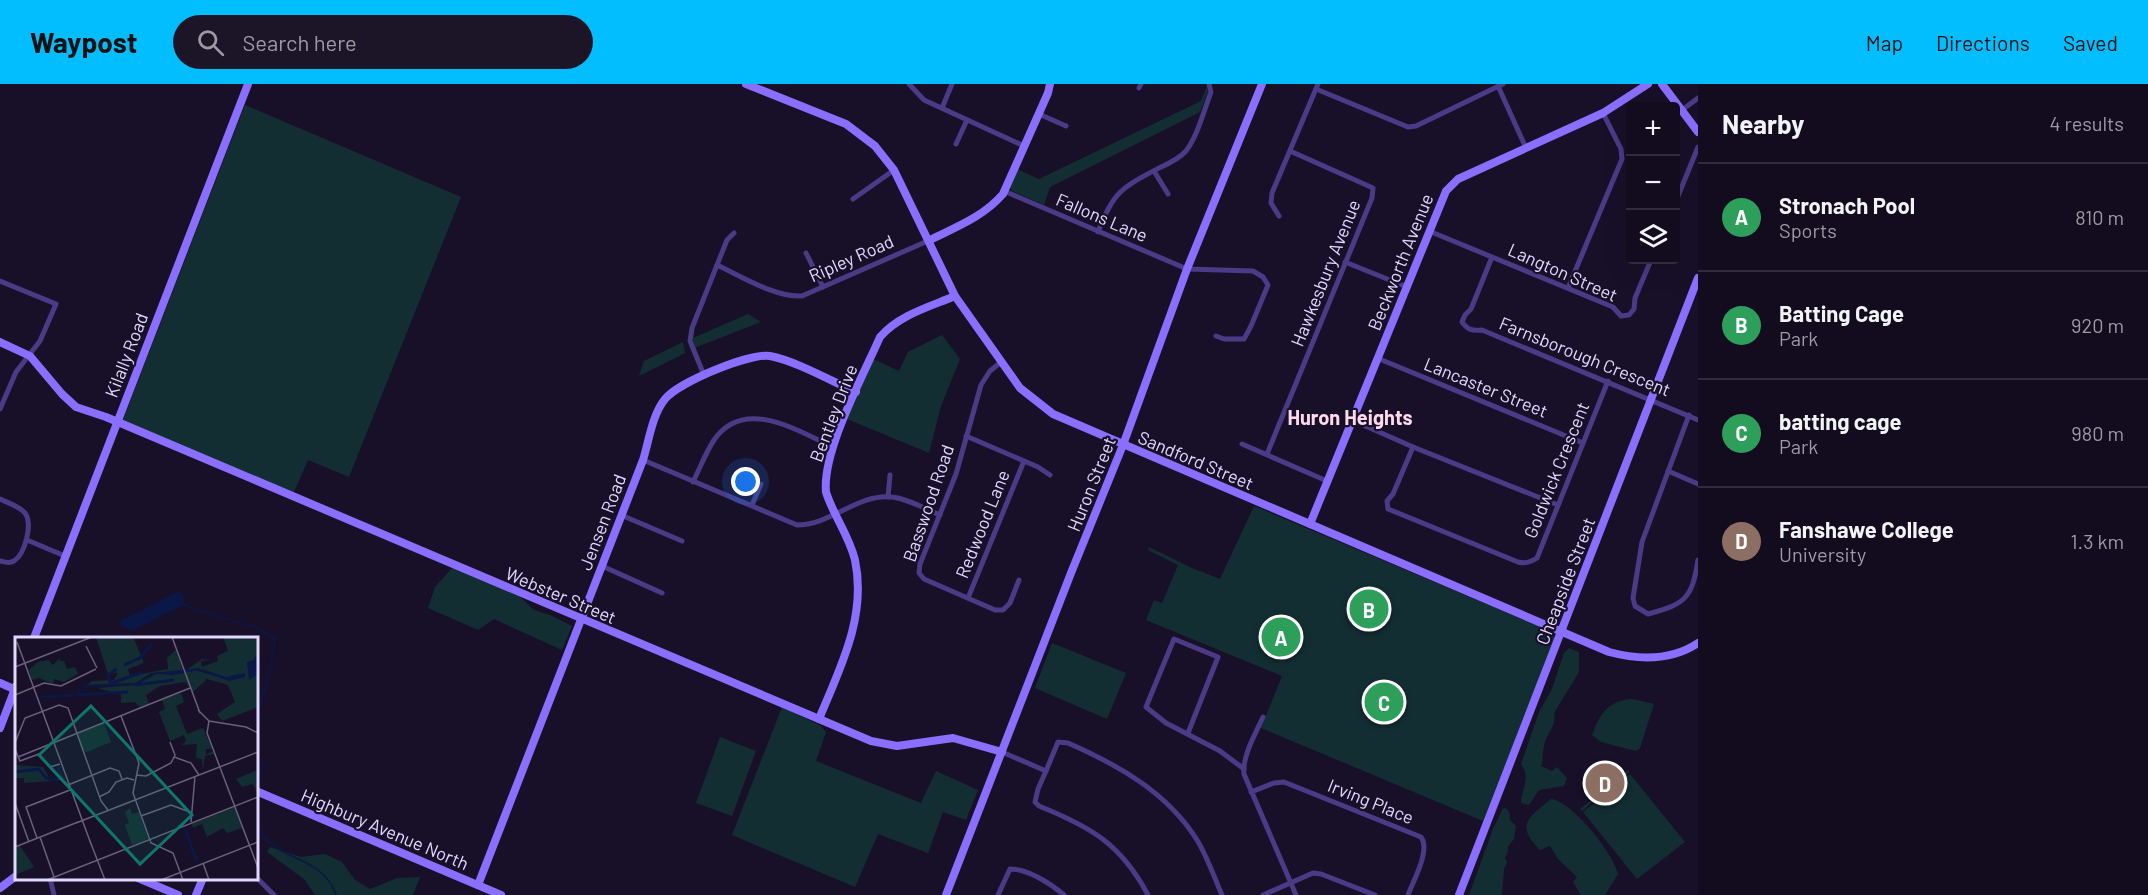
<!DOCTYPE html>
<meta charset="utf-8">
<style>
:root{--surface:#120c1e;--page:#1b1527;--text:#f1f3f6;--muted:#9c9ba4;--line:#312c3c;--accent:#03beff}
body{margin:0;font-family:Barlow,sans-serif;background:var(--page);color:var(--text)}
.controls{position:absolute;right:18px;top:18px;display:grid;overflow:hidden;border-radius:6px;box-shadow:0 6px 24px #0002}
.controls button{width:54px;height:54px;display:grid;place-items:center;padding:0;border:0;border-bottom:2px solid var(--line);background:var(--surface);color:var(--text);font:30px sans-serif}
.you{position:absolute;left:746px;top:398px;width:21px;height:21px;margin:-15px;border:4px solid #fff;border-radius:50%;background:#1a73e8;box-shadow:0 0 0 9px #1a73e833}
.badge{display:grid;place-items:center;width:39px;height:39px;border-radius:50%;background:var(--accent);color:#fff;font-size:20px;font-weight:700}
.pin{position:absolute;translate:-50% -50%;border:3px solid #fff;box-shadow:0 2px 6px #0006}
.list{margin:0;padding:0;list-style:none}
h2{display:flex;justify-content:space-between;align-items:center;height:78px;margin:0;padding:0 24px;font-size:26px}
h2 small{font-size:20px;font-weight:400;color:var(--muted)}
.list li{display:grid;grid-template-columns:39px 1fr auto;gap:18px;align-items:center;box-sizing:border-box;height:108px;padding:0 24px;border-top:2px solid var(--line)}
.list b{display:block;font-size:22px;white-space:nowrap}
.list p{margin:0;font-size:20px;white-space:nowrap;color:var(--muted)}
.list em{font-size:20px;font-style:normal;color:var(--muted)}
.icon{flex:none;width:33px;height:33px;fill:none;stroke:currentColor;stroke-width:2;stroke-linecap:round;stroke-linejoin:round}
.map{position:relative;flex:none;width:1698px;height:811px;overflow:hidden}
header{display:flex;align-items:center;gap:36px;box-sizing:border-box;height:84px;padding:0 30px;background:var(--accent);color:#111}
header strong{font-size:28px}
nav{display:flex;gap:33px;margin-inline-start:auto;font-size:21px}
.search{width:420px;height:54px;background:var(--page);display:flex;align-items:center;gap:15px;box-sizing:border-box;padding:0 21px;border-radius:33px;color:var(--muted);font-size:22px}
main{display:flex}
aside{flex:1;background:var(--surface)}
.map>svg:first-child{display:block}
.green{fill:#132e32}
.water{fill:#0a1747}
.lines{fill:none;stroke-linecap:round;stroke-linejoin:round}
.stream{stroke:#0a1747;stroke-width:1.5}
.street{stroke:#4a3b87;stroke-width:5}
.secondary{stroke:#896eff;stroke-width:8}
.labels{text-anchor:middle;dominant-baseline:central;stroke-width:4.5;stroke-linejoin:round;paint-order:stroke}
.street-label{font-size:18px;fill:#e2d7ff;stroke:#181028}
.neighbourhood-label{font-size:20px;font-weight:bold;fill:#ffd9eb;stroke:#181028}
.inset-river{fill:none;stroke:#0a1747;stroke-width:3}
.inset-road{fill:none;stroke:#69607e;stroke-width:1.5}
.view{fill:#0f766e;fill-opacity:0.15;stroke:#0f766e;stroke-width:3}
.inset-edge{fill:none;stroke:#e2d7ff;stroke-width:3}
</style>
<header>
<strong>Waypost</strong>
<div class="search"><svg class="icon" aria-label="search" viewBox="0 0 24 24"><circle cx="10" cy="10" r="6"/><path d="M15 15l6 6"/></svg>Search here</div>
<nav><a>Map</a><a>Directions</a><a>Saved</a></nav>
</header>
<main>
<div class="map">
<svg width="1698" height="811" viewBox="0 0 1698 811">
<rect width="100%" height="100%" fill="#181028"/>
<g class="green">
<path d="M1207 2 1208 7 1200 28 1050 103 1044 121 1012 107 1010 103 1017 85 1039 95 1201 17Z"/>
<path d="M245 21 461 113 349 393 308 376 293 410 123 336Z"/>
<path d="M748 230 761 238 694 264 693 254Z"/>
<path d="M942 251 960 275 941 322 929 369 847 335 873 275 899 287 908 268Z"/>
<path d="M683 258 685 269 639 292 644 277Z"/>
<path d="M1254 422 1550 547 1554 552V557L1483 737 1261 644 1282 592 1146 536 1154 516 1162 519 1178 481 1148 466 1149 463 1192 484 1220 495Z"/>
<path d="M453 483 512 505 534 526 550 531 572 542 562 566 494 535 478 546 428 524 435 503Z"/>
<path d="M1052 559 1126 589 1107 635 1035 604Z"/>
<path d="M1569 564 1579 568V588L1554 629C1557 643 1546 648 1544 662 1542 669 1544 675 1541 682L1552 687 1557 683 1567 694 1564 702 1539 706 1529 721 1521 719C1522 703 1531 694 1521 680L1539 628 1552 605 1564 569Z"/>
<path d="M1633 615 1654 620 1640 664 1636 667 1601 658 1592 651C1600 629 1609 616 1633 615Z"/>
<path d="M782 623 821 642 826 648 816 677 921 719 936 687 978 706 966 736 943 728 928 769 878 750 855 803 732 751Z"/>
<path d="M720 653 756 667 732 732 696 719Z"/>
<path d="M1628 686 1630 688 1582 727 1580 725Z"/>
<path d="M1630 690 1685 758 1637 795 1583 728Z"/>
<path d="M1551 715C1572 717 1614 770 1618 790L1605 811H1581L1573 798 1577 793 1558 775 1550 762 1540 766C1514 740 1530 733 1551 715Z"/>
<path d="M1503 724C1510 724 1510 731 1510 736L1516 742 1514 755 1508 762V767L1505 774 1507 778 1504 785 1502 811H1469L1493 745Z"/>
<path d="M270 763 301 773 325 770 342 778 355 796 370 805 397 794 420 793 413 811H315L304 795 267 768Z"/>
</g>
<g class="water">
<path d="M179 507 184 513 183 521 136 545 130 547 120 539 122 536Z"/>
<path d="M1291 540 1292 543 1289 548 1297 551 1296 559 1291 567 1284 564 1289 551 1287 550 1280 560H1277L1276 551 1280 546 1281 541Z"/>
</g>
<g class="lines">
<g class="stream">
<path d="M183 521 257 544 275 555 270 587 256 635"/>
<path d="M256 676 263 684 256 698"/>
<path d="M256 738C258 742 260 748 263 751 279 776 324 773 336 811"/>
</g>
<g class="street">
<path d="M909 0 924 16 1024 62"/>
<path d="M1498 2 1526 64"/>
<path d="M1139 4 1141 0"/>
<path d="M1316 5 1408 43 1416 42 1503 0"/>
<path d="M942 24 952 0"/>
<path d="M1682 26 1698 14"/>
<path d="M1039 30 1066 42"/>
<path d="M956 60 967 36"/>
<path d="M1154 87 1168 110"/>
<path d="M1004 107 1187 185 1253 187 1263 193 1268 201 1251 242 1244 255H1224L1216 252"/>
<path d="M853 115 894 86"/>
<path d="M1676 117 1698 63"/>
<path d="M1279 132 1271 119 1272 109 1318 0"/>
<path d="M1429 147 1613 223 1621 232 1629 231 1634 225 1635 214 1651 176"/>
<path d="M1098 148C1113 108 1121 104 1159 84 1168 80 1179 75 1186 67 1198 51 1204 26 1211 8L1209 0"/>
<path d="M806 169 823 203"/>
<path d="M1492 173 1471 225 1465 231 1462 238C1468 246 1472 247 1482 246L1698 336"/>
<path d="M1345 178 1407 203"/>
<path d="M717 181C741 192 776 214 802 212L930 156"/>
<path d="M0 197 56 220 40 257 16 288 0 325"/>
<path d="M1568 204 1622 75 1621 65 1603 29"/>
<path d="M1377 274 1583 359"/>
<path d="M1001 278 990 287 981 301 956 390 920 480 919 489 924 495 995 526H1003L1010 519 1019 496"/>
<path d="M704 291 690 257 692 244 727 156 734 149"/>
<path d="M1689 331 1642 458 1633 514 1635 522 1648 530C1685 520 1692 515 1698 476"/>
<path d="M1352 336 1413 363 1558 421"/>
<path d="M966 352 1038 383 1050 391"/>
<path d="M1242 360 1327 397"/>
<path d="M1413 363 1393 410 1387 417 1388 425 1518 478C1525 480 1531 478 1537 474L1608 297"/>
<path d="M1267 370 1372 114 1373 104 1290 67"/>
<path d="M643 376 797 441C831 441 857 410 891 413 907 414 925 425 940 431"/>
<path d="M1668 387 1698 400"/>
<path d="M693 398C700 384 706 368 714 356 744 312 798 347 833 363"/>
<path d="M888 413 890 391"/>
<path d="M0 415C8 419 19 422 25 429 33 440 25 470 14 477 9 480 5 478 0 477"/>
<path d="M752 421 761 400"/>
<path d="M621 431 682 457"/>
<path d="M27 456 65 472"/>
<path d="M602 482 662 509"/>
<path d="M968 514 1024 377"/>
<path d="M1263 633C1256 649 1242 672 1244 690L1296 811"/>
<path d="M1188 649 1218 573 1174 555 1146 623 1166 639 1220 667 1244 685"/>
<path d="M1002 668 1046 687 1058 658 1068 659C1118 681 1167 708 1197 756 1207 772 1214 793 1222 811"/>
<path d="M1046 687 1038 705 1035 718 1039 722C1091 743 1121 760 1148 811"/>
<path d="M1251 708 1274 699 1284 698 1421 753C1431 766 1413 797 1408 811"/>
<path d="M256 793 274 811"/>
<path d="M50 794 54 811"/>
<path d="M998 811 1010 785C1028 785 1050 799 1064 811"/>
<path d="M1263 811 1313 789 1321 790 1375 811"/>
</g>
<g class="secondary">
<path d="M746 0 846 40 875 62 894 86 955 212 1020 304 1053 330 1609 568C1639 576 1671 577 1698 559"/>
<path d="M1662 0 1698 48"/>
<path d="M930 156C956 143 983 133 1003 110L1048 9 1050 0"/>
<path d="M0 258 30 272 62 310 76 323 106 333 871 657 897 662 953 654 1002 668"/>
<path d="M1310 440 1446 107 1458 95 1603 29 1648 0"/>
<path d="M34 554 248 0"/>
<path d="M0 599 16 606"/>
<path d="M819 635C840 584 867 533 855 476 849 451 833 431 826 408 822 367 863 292 880 253 899 231 929 223 955 212"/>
<path d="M0 644 16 602"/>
<path d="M256 707 501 811"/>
<path d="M138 794 178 811"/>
<path d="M478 801 643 376C649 357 652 331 665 315 679 298 749 269 770 272 796 277 831 297 856 308"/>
<path d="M0 804 16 792"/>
<path d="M196 811 203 794"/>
<path d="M946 811 1071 489 1123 361 1187 185 1262 0"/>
<path d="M1459 811 1698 194"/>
</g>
</g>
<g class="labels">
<g class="street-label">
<text transform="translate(1102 133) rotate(23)">Fallons Lane</text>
<text transform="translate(851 174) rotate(-24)">Ripley Road</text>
<text transform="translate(1400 178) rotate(-68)">Beckworth Avenue</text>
<text transform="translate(1563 188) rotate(24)">Langton Street</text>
<text transform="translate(1325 189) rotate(-68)">Hawkesbury Avenue</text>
<text transform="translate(126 271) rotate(-69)">Kilally Road</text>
<text transform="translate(1585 272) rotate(22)">Farnsborough Crescent</text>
<text transform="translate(1486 303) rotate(22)">Lancaster Street</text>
<text transform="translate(833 329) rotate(-69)">Bentley Drive</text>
<text transform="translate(1196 376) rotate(23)">Sandford Street</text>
<text transform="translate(1556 386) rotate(-68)">Goldwick Crescent</text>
<text transform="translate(1091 400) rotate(-68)">Huron Street</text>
<text transform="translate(928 419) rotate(-71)">Basswood Road</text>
<text transform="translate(602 438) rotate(-69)">Jensen Road</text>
<text transform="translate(982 440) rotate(-68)">Redwood Lane</text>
<text transform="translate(1565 497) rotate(-69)">Cheapside Street</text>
<text transform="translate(561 511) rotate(23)">Webster Street</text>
<text transform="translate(1371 717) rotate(22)">Irving Place</text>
<text transform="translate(385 745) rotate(23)">Highbury Avenue North</text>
</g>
<g class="neighbourhood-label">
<text x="1350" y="333">Huron Heights</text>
</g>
</g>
<g transform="translate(15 553)">
<rect width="243" height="243" fill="#181028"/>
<path d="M81 0H118L129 26 113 32 115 39 153 32 152 21 161 13 168 34 136 36 121 46 72 48 77 44 99 43 103 36 93 37ZM208 0H243V70L207 84 202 77 220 65 213 48 192 42 178 55 170 45 145 49 131 58 134 68 125 71 120 65 106 66V58L83 51 119 48 141 37 180 33 211 42 191 33H171L187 22 195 23 186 24 187 30 203 24 202 19 213 14ZM46 20 44 24H49L52 32 60 30 63 37 49 45 39 42 38 47 24 41 17 43 14 33 23 25 33 23 38 28ZM166 56 169 65 161 69 172 97 188 91 197 112H191V118L197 114 199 117 190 119 188 133 187 122 181 121 182 107 167 108 171 104 169 98 155 104 144 75 150 72 147 63ZM89 86 96 105 72 115 67 112 62 97ZM0 128 28 130 35 142 41 141 43 132 50 143 9 146V141H0ZM243 133V158L238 147 227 150 221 142ZM220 170 227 191 212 196 208 191 192 200 187 187 178 191 177 187ZM115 171 117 177 124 175 133 202 117 208 110 188 114 186 110 175ZM5 209 19 230 0 238V211Z" fill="#132e32"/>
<path d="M241 17 243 37 234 43 232 25 239 23ZM183 31 211 40 230 36V40L214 44 184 33 158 38 141 37 122 48 72 50 57 60 33 61 29 60 0 70 30 58 59 57 72 48 121 46 139 36Z" fill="#0a1747"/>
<path class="inset-river" d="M109 28 125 21 137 7M94 47 128 35M96 47 93 38 102 32M120 48 159 43M62 58 113 55M0 135 24 132 31 141 39 143 44 139V129M170 192 182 225"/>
<path class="inset-road" d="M157 0 185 76M2 5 76 207M71 9 82 31M0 30 77 0M0 58 29 46 46 49 81 32M183 73 194 84 192 96 243 231M106 79 124 126 118 156 136 206 158 216 168 243M194 84 231 90 243 96M0 106 10 81 44 68 53 71 86 164 93 173M0 112 5 124 24 117 35 130 45 127M3 120 175 51M159 120 176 126 184 138M121 138 131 139 156 126 160 118 155 105M53 148 95 131 104 134 107 142M84 160 94 155 101 145 112 141 119 143M0 166 14 205M126 179 156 168 175 175M176 185 180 139M61 186 243 115M25 200 39 240M22 201 11 170 55 153M75 204 90 243M0 210 63 185M188 226 194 243M32 243 243 160M146 243 243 205"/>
<path class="view" d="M76 69 177 178 125 227 24 118Z"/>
<rect width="243" height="243" class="inset-edge"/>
</g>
</svg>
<div class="controls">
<button>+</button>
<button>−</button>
<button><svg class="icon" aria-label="layers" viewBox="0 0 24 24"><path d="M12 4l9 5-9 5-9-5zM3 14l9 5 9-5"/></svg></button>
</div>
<div class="you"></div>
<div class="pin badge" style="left:1281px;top:553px;background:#2e9e5b">A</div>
<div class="pin badge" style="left:1369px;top:525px;background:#2e9e5b">B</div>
<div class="pin badge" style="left:1384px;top:618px;background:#2e9e5b">C</div>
<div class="pin badge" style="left:1605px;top:699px;background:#8d6e63">D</div>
</div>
<aside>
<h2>Nearby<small>4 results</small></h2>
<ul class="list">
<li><span class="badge" style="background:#2e9e5b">A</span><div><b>Stronach Pool</b><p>Sports</p></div><em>810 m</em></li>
<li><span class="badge" style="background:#2e9e5b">B</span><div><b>Batting Cage</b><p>Park</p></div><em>920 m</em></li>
<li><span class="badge" style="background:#2e9e5b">C</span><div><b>batting cage</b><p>Park</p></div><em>980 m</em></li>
<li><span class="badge" style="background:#8d6e63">D</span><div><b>Fanshawe College</b><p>University</p></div><em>1.3 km</em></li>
</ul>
</aside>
</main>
